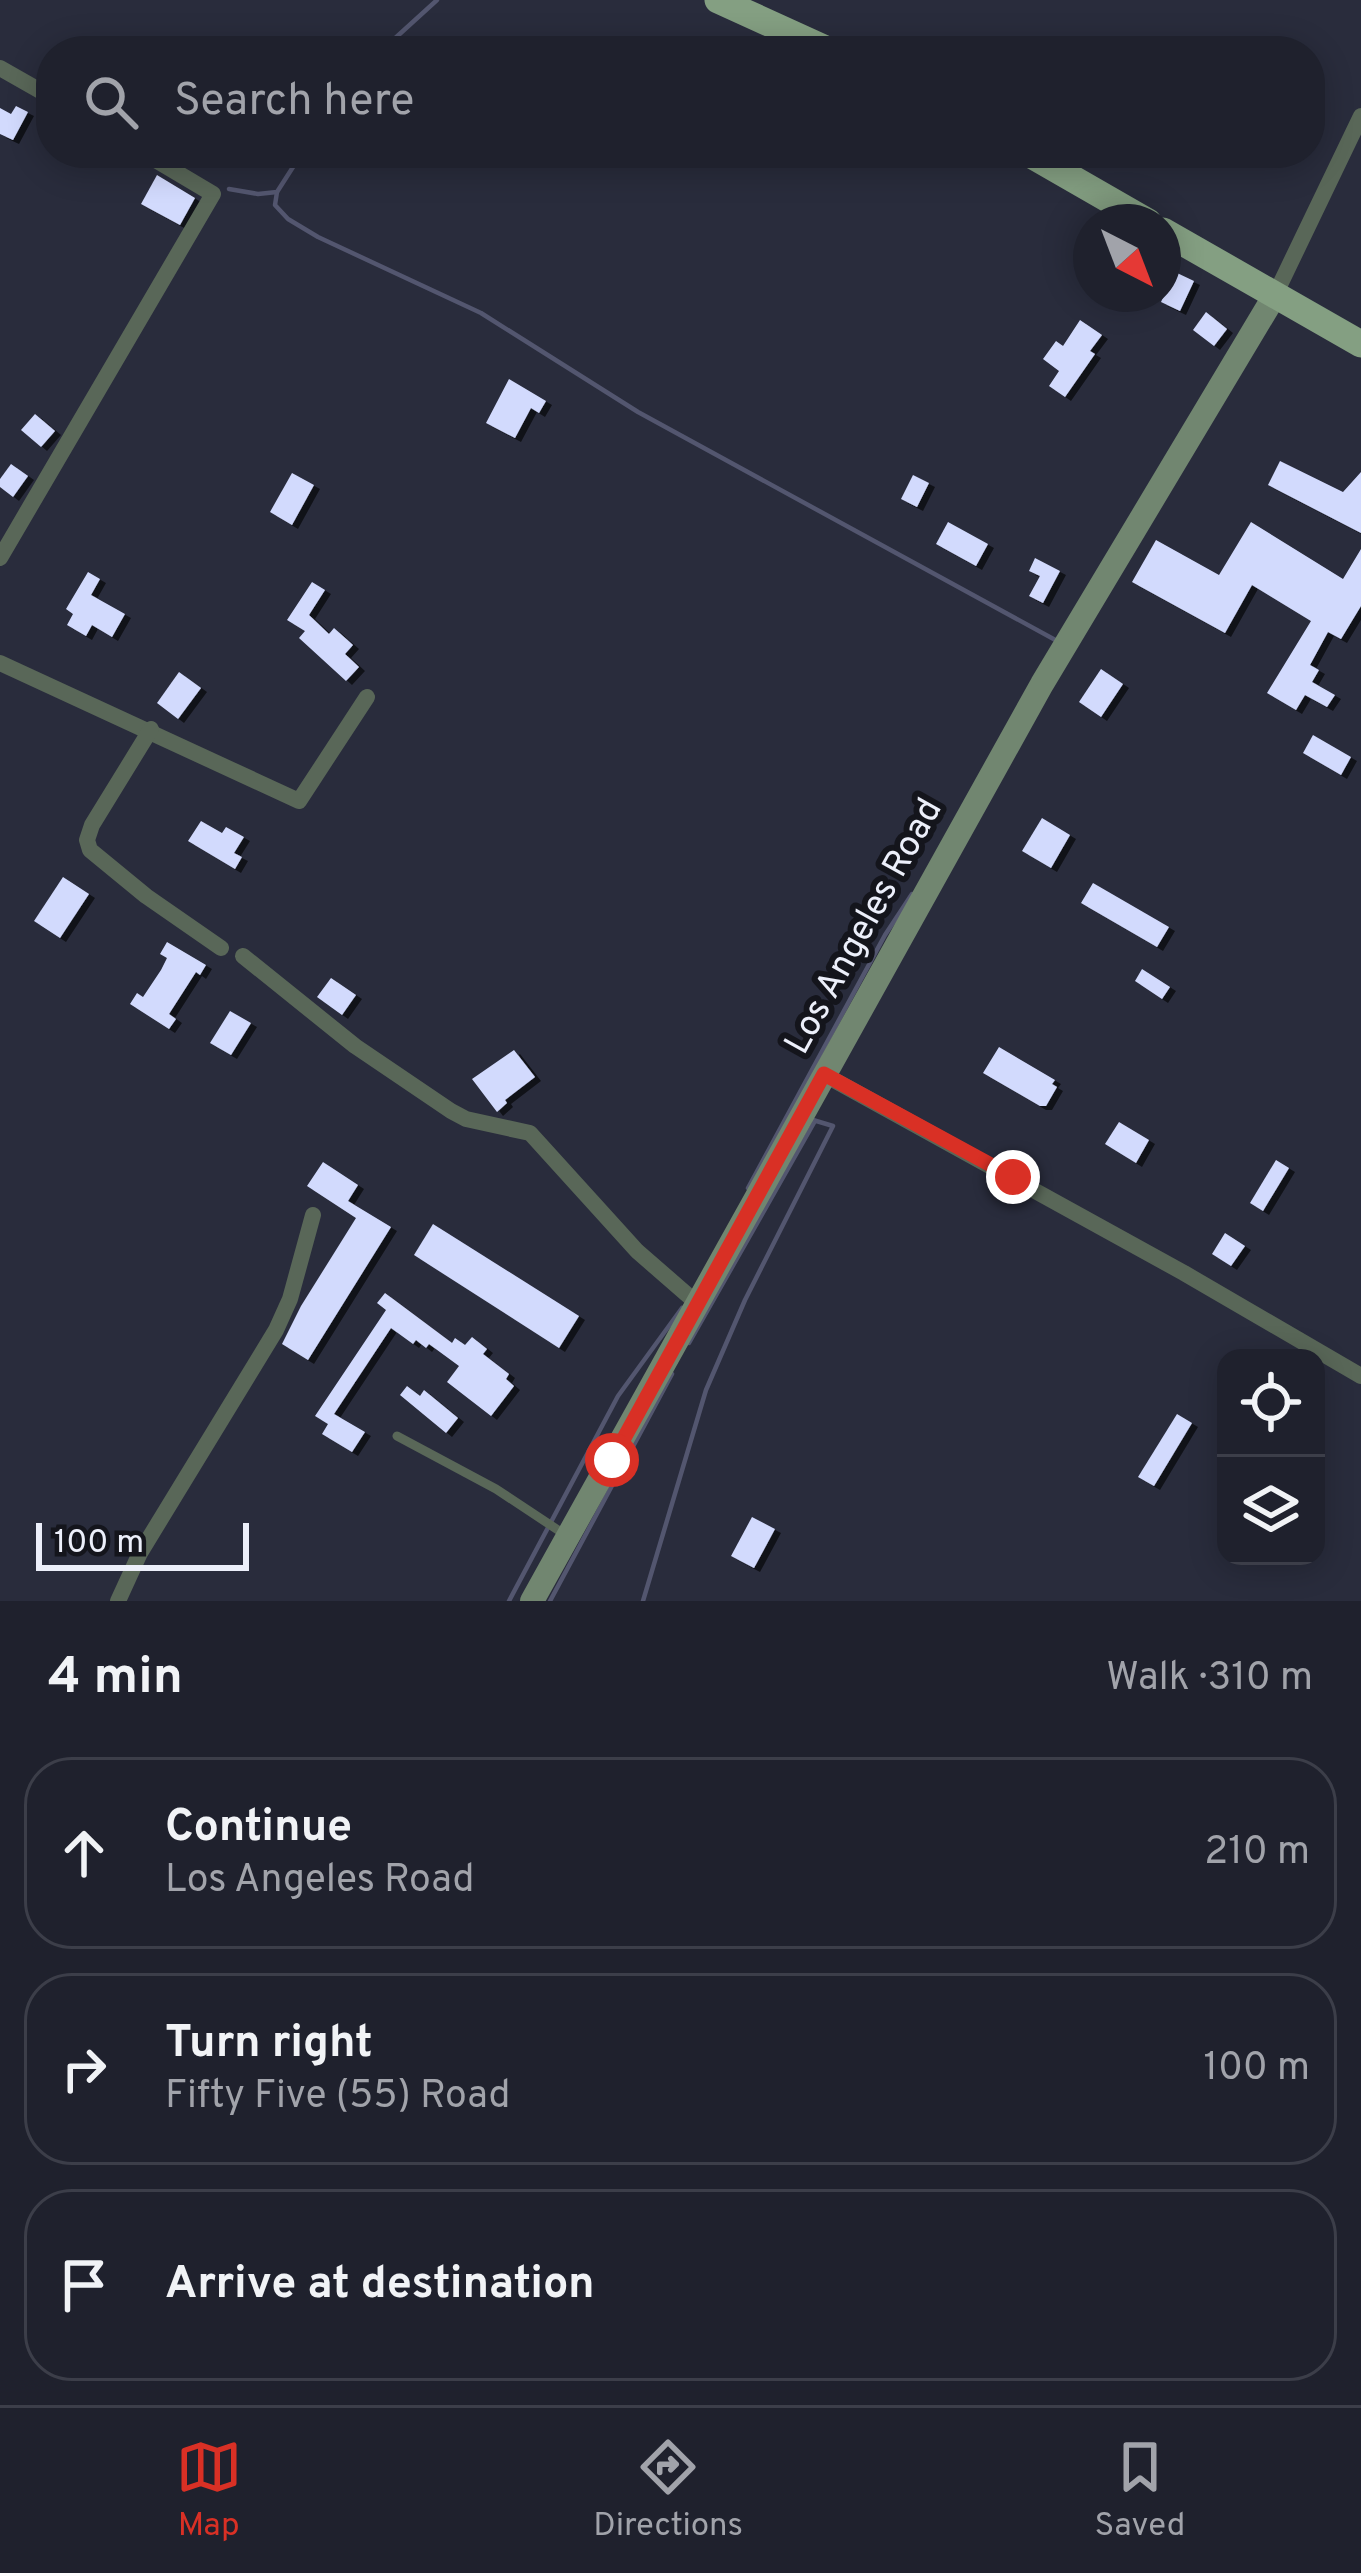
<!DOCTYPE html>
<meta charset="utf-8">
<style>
:root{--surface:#1f212d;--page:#272935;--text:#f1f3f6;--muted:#a1a3aa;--line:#3c3e49;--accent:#d93025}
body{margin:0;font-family:Overpass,sans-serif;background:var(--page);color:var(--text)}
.controls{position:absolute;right:36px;bottom:36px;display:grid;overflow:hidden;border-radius:24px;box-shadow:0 6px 30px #0003}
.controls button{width:108px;height:108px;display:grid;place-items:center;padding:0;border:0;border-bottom:3px solid var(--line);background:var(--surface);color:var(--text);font:60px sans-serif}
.compass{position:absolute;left:1073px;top:204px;width:108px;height:108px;border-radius:50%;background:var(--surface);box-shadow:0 6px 30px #0003;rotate:138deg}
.scale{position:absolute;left:36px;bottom:30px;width:213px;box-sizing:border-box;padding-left:12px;border:6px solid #eceffa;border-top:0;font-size:33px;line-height:42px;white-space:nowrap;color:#eceffa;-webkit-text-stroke:9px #14151c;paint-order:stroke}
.stop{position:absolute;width:36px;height:36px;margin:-27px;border:9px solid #d93025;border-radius:50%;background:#fff}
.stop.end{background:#d93025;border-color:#fff;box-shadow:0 3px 12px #0008}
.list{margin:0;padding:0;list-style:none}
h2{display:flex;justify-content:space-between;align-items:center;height:156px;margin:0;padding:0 48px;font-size:51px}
h2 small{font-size:39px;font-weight:400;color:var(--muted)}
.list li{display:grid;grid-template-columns:78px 1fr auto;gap:36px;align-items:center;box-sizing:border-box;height:192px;margin:0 24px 24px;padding:0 24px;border:3px solid var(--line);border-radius:48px}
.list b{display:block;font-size:45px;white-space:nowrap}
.list p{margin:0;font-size:39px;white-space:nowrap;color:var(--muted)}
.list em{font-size:39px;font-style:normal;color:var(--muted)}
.icon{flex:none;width:66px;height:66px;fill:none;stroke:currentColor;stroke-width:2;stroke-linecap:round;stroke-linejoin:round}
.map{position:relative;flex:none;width:1361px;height:1601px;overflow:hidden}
.search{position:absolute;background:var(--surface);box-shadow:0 6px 30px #0003;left:36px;right:36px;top:36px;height:132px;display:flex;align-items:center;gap:30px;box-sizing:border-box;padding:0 42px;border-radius:48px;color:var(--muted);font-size:45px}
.sheet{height:804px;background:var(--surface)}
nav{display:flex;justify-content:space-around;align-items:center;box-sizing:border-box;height:168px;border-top:3px solid var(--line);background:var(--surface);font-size:33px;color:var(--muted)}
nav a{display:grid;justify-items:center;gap:6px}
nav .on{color:var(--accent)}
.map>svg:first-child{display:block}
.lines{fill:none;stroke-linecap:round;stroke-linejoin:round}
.stream{stroke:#53566f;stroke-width:4.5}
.building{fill:#d2dafd;filter:url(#shadow)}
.lane{stroke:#596758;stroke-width:9}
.street{stroke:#596758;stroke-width:16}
.secondary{stroke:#718670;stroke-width:24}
.primary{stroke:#849f82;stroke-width:27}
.route{stroke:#d93025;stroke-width:15}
.labels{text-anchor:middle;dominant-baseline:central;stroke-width:12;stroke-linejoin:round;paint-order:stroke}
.street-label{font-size:36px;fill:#eceffa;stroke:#14151c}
</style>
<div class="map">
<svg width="1361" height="1601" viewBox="0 0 1361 1601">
<defs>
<filter id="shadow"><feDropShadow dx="6" dy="4" stdDeviation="0" flood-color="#0009"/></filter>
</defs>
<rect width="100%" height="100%" fill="#292c3c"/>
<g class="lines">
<g class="stream">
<path d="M381 51 437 0"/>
<path d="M229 189 258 194 277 192 302 153"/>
<path d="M277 192 275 205 288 219 318 237 481 313 638 412 1059 642"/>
<path d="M748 1188 885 935 912 894"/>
<path d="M689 1343 815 1121"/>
<path d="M509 1601 618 1396 682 1308"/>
<path d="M550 1601 672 1374"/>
<path d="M643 1601 706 1390 745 1300 833 1126 813 1120"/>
</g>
</g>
<g class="building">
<path d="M16 106 28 112 13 140 0 134V108L11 114Z"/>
<path d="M157 175 195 198 180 225 141 204Z"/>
<path d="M1175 272 1194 281 1180 311 1161 302Z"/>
<path d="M1206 312 1227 329 1214 346 1193 330Z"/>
<path d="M1080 320 1102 335 1090 351 1095 354 1065 397 1049 386 1059 371 1043 359 1056 341 1063 346Z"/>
<path d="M509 379 546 401 539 413 531 408 515 438 486 423Z"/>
<path d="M35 414 55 431 41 447 21 430Z"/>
<path d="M1280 461 1343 492 1361 472V533L1268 485Z"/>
<path d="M11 464 28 476 13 497 0 487V479Z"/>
<path d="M292 473 314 485 292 525 270 512Z"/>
<path d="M913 475 929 483 917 507 901 499Z"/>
<path d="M948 522 988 544 976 566 936 544Z"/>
<path d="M1251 522 1343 579 1361 549V606L1341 639 1328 632 1310 665 1319 670 1312 682 1335 695 1327 707 1305 695 1296 710 1267 693 1311 621 1252 585 1225 633 1132 582 1156 540 1219 575Z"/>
<path d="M1035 558 1060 571 1043 603 1029 596 1040 576 1029 571Z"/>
<path d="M88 572 100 579 91 595 125 614 112 637 92 625 86 636 67 625 73 614 66 609Z"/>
<path d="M312 582 325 590 309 615 329 634 334 628 353 645 345 654 359 667 346 681 299 638 305 631 287 620Z"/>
<path d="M1101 669 1123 684 1101 717 1079 702Z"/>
<path d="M179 672 201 688 178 719 157 703Z"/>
<path d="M1313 735 1351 757 1341 775 1303 753Z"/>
<path d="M1042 818 1070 835 1051 868 1022 851Z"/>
<path d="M201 821 222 833 226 827 244 837 234 853 242 857 235 869 188 841Z"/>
<path d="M63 877 89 894 60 938 34 921Z"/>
<path d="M1093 883 1169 927 1157 947 1081 903Z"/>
<path d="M167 942 206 965 200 975 196 972 169 1014 176 1019 169 1029 130 1004 137 993 143 997 161 970 167 958 160 954Z"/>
<path d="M1142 969 1170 987 1162 999 1135 981Z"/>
<path d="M331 978 356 995 342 1015 317 997Z"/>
<path d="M230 1011 251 1023 231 1055 210 1043Z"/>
<path d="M999 1047 1055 1080 1052 1084 1057 1087 1046 1106H1040L983 1073Z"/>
<path d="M514 1050 535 1077 505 1100 507 1103 497 1112 472 1079Z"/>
<path d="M1119 1122 1149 1140 1136 1163 1105 1144Z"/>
<path d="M1276 1160 1289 1168 1263 1211 1250 1203Z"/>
<path d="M323 1162 358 1185 348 1201 391 1227 308 1360 282 1344 301 1306 356 1218 307 1186Z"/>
<path d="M433 1224 579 1316 559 1348 414 1255Z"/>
<path d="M1225 1233 1245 1246 1231 1266 1212 1254Z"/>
<path d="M385 1293 452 1343 455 1338 465 1345 472 1337 487 1349 483 1354 509 1374 506 1379 514 1386 491 1416 447 1382 459 1366 429 1344 426 1348 416 1340 413 1344 391 1328 334 1414 365 1432 352 1452 322 1434 328 1424 315 1416 386 1310 377 1303Z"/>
<path d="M407 1386 420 1396 424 1390 458 1418 446 1433 400 1395Z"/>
<path d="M1177 1414 1192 1423 1154 1486 1138 1477Z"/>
<path d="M752 1517 775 1529 754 1568 731 1556Z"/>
</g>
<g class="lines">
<path class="lane" d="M397 1436 496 1489 564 1534"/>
<g class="street">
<path d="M0 68 51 97"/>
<path d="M1275 295 1361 116"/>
<path d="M0 558 213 194 144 153"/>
<path d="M0 663 299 801 367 697"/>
<path d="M151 729 92 825 87 840 90 850 146 896 221 948"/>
<path d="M243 956 355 1046 451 1111 466 1119 530 1133 637 1251 699 1305"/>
<path d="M823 1074 1184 1273 1361 1376"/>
<path d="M118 1601 140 1553 276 1330 290 1299 313 1215"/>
</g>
<path class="secondary" d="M532 1601 1042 684 1275 295"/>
<g class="primary">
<path d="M718 0 830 51"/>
<path d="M1028 153 1148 222"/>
<path d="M1163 231 1361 344"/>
</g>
</g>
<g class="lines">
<path class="route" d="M612 1460 824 1074 1013 1177"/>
</g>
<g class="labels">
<g class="street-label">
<text transform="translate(865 927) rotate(-61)">Los Angeles Road</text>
</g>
</g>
</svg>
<div class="controls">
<button><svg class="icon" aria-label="locate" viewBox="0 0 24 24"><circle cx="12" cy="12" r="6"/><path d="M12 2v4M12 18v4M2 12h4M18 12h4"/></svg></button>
<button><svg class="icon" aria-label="layers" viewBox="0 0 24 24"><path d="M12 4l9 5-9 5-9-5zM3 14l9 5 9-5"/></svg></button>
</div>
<svg class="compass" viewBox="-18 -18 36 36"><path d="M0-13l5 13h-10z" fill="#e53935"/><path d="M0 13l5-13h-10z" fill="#a1a3aa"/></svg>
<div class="scale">100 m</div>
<div class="stop" style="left:612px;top:1460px"></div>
<div class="stop end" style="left:1013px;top:1177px"></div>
<div class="search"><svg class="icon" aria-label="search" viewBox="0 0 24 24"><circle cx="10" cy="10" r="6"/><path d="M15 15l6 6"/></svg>Search here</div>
</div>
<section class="sheet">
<h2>4 min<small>Walk · 310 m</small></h2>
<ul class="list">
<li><svg class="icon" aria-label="ahead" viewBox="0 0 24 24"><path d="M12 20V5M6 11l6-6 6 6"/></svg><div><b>Continue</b><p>Los Angeles Road</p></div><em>210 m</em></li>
<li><svg class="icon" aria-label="right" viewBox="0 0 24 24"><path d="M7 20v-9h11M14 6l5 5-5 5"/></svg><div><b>Turn right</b><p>Fifty Five (55) Road</p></div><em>100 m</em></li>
<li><svg class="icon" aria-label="arrive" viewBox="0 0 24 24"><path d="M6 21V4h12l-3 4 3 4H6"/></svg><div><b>Arrive at destination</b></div></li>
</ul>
</section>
<nav>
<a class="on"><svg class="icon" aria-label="map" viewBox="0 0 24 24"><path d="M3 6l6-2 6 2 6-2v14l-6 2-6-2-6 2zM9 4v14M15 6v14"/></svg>Map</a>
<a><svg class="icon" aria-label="directions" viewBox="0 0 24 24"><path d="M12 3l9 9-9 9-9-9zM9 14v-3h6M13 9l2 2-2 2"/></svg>Directions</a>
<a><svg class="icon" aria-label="saved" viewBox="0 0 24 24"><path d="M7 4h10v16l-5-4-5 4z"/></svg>Saved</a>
</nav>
